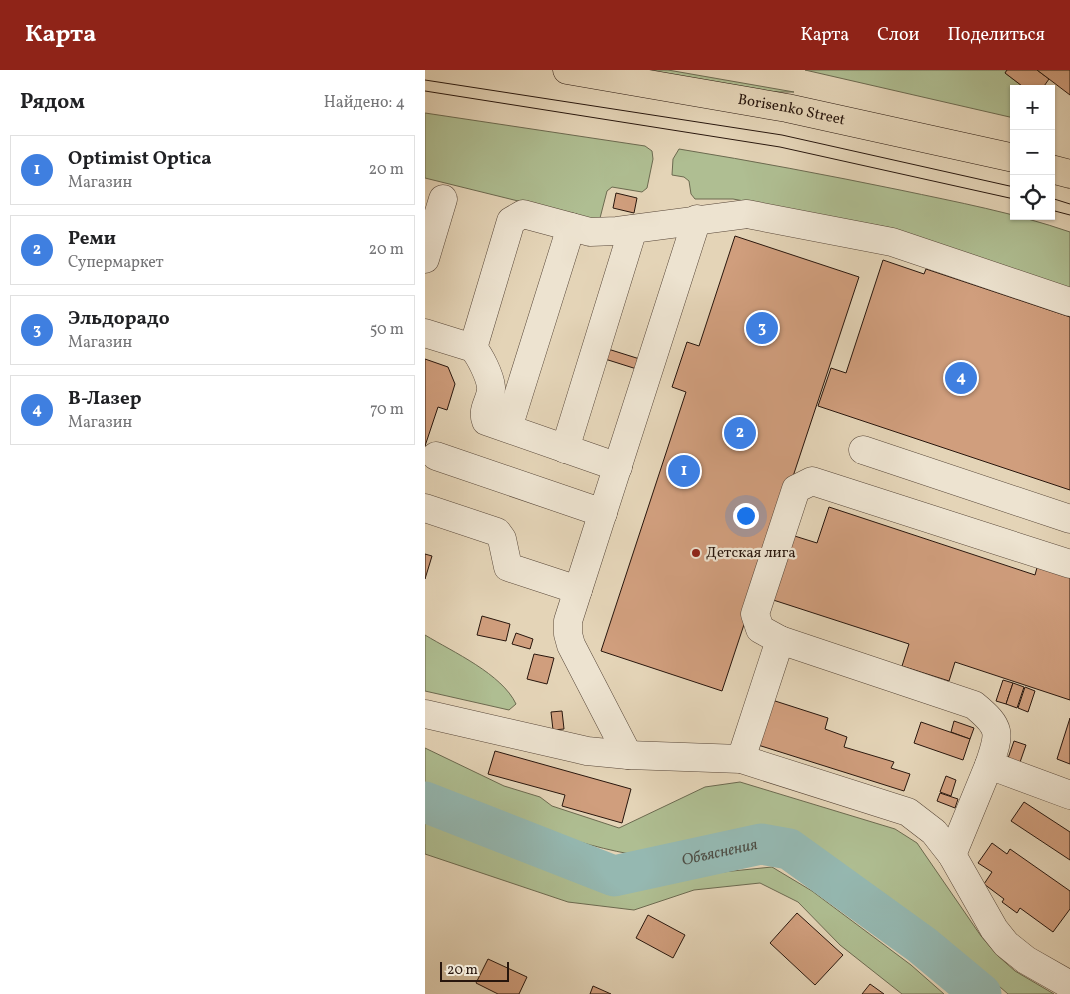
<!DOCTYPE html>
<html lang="ru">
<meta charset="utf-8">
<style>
:root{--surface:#fff;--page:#f2f2f2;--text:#202124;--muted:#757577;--line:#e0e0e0;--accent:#8f2418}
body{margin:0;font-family:Vollkorn,serif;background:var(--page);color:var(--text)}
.controls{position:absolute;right:15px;top:15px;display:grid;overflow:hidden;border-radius:0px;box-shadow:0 1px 4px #0004}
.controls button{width:45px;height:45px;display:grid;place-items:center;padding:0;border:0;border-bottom:1px solid var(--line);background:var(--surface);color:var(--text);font:25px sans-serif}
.scale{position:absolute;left:15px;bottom:12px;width:69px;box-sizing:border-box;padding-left:5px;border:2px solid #28160d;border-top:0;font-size:14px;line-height:18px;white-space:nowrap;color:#28160d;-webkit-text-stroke:4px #ede3d0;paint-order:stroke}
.you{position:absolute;left:320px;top:445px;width:18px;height:18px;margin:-12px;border:4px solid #fff;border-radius:50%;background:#1a73e8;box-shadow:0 0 0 8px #1a73e833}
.badge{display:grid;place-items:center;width:32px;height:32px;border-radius:50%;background:var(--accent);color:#fff;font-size:16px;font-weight:700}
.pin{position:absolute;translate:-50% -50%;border:2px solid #fff;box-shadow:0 1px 5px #0006}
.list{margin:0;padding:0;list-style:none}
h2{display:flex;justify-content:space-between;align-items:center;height:65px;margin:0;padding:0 20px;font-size:21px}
h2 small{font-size:16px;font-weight:400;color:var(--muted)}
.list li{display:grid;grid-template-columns:32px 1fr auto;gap:15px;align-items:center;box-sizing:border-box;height:70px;margin:0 10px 10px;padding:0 10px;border:1px solid var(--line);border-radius:0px}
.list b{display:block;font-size:19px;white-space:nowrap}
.list p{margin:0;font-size:16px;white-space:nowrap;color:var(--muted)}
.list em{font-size:16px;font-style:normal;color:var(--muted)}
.icon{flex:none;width:28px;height:28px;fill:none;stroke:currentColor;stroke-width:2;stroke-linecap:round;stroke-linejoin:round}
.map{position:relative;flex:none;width:645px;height:924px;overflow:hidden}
header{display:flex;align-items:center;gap:30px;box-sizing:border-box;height:70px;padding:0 25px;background:var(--accent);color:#fff}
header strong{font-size:24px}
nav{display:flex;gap:28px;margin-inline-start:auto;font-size:18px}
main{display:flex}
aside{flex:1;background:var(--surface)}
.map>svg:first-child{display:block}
.green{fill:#afbe92;stroke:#6c6a50}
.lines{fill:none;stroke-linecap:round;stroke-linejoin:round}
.river{stroke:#95b8b1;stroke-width:41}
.building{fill:#d09e7d;stroke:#28160d}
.minor-casing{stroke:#574638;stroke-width:29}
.major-casing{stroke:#28160d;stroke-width:29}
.minor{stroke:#ede3d0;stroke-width:28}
.major{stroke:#e4d4b7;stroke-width:28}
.tram{stroke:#28160d;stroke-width:1}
.poi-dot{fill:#8f2418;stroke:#ede3d0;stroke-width:2}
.labels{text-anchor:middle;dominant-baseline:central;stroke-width:4.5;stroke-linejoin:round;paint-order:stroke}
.street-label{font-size:15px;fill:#28160d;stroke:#ede3d0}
.poi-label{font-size:15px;fill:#28160d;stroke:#ede3d0;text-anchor:start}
.water-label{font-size:16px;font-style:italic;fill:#4e4f46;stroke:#ede3d0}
</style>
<header>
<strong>Карта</strong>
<nav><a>Карта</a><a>Слои</a><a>Поделиться</a></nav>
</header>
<main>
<aside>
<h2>Рядом<small>Найдено: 4</small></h2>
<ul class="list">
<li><span class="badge" style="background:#3f7fe0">1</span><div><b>Optimist Optica</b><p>Магазин</p></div><em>20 m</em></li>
<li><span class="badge" style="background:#3f7fe0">2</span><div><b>Реми</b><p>Супермаркет</p></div><em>20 m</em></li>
<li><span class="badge" style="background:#3f7fe0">3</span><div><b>Эльдорадо</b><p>Магазин</p></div><em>50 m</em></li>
<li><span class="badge" style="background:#3f7fe0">4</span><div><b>В-Лазер</b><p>Магазин</p></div><em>70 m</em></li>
</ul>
</aside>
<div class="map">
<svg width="645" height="924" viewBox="0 0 645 924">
<rect width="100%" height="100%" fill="#e4d4b7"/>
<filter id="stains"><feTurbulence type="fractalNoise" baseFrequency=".004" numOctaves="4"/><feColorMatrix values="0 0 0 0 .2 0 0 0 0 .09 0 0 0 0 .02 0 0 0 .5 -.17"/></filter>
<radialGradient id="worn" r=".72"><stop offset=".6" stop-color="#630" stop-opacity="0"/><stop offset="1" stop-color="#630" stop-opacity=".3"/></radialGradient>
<g class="green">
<path d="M217 0H243L369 22H343Z"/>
<path d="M380 0H582L580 3 601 19H589V48Z"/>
<path d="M0 43 220 76 227 81 228 89 222 118 217 122 187 117 182 121 175 148 166 149 0 108Z"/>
<path d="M254 79C328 91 402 105 475 120 532 132 590 143 645 162V219L467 158 308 129H270L266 124 264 111 259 107 247 105 248 89Z"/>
<path d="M0 565C28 582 77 604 91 634L84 640 0 621Z"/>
<path d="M0 678 79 716 115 727 127 736 194 758 280 717 315 712 470 759 492 773 556 866 572 885 590 901 629 924H583L518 867 376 765 345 757 205 784C134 771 66 740 0 713Z"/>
<path d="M0 751 190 823 268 805 347 797 387 821 486 895 519 924H477L415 875 373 832 335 813 269 820 209 840 143 832 0 784Z"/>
</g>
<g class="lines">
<path class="river" id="s1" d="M0 732 189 806 336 774 364 779 497 875 556 924"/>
</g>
<g class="building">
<path d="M582 0H612L624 9 617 19H601L580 3Z"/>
<path d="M612 0H645V25L624 9Z"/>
<path d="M191 123 212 128 209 143 188 138Z"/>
<path d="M310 166 434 207 297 621 176 581 261 322 247 317 262 272 274 276Z"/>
<path d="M458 190 499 204 501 199 645 247V420L393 336 406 298 421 303Z"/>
<path d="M183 279 221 291 218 301 180 289Z"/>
<path d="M0 289 23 297 30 314 22 340 13 337 0 376Z"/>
<path d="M404 437 610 505 613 494 645 504V630L530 592 524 611 477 596 484 574 339 527 360 463 392 473Z"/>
<path d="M0 484 7 486 0 509Z"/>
<path d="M57 546 85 554 81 571 52 565Z"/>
<path d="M91 563 108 569 105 579 87 574Z"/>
<path d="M109 584 129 588 122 614 102 609Z"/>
<path d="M578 610 588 613 581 634 571 631Z"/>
<path d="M588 613 599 617 592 638 581 634Z"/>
<path d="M600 617 610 621 603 642 593 638Z"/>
<path d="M347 630 403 648 400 659 422 667 419 677 469 692 466 698 485 704 479 721 333 675Z"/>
<path d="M137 641 139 659 128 660 126 642Z"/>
<path d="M645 648V694L632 689Z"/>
<path d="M529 651 549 658 545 669 526 662Z"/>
<path d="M496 652 545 669 538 690 489 673Z"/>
<path d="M589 671 601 675 593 698 581 694Z"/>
<path d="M70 681 206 719 197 753 137 736 140 725 63 704Z"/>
<path d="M521 706 531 710 526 726 515 722Z"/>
<path d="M515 723 533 729 530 738 512 731Z"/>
<path d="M599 732 645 762V790L586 751Z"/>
<path d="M567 773 582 784 585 779 645 821V839L628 862 595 838 592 843 577 832 579 829 559 814 567 802 553 793Z"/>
<path d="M372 843 418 885 390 915 345 873Z"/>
<path d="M223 845 260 865 248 888 211 868Z"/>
<path d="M63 889 102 907 94 924H73L51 913Z"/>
<path d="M445 914 459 924H437Z"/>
<path d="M168 916 186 924H165Z"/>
</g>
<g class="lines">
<g class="minor-casing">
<g id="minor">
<path d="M0 189 18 129"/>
<path d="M0 263 48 278C55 286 65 306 66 317 67 330 56 338 61 351L193 397"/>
<path d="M48 278 86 151 98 144 165 162 192 161 322 144 467 172 645 232"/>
<path d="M83 358 146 157"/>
<path d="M140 379 208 159"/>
<path d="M438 380 645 449"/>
<path d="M11 386 178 443"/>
<path d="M0 438 72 462 77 469 83 497 153 520"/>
<path d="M355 570 335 559 330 544 371 419 387 411 645 494"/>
<path d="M0 644 162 681 203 685 316 689 483 742 509 762 527 785 569 859 581 874 601 890 645 915"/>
<path d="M203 685 146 575 143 564V551L272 149"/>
<path d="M316 689 355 570 549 635C577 658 575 663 564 695"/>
<path d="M527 785 564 695 645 725"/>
</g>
</g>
<g class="major-casing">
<g id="major">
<path id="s2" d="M142 0 362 38 589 88"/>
<path d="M626 99 645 104"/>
</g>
</g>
<use href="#minor" class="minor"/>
<use href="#major" class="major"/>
<g class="tram">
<path d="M0 10 357 65 589 117"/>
<path d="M0 21 355 77 589 129"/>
<path d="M626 128 645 134"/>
<path d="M626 140 645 145"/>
</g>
</g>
<circle class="poi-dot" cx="271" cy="483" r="5"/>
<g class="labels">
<g class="street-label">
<text stroke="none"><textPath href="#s2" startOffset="228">Borisenko Street</textPath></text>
</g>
<g class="poi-label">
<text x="281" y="483">Детская лига</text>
</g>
<g class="water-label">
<text stroke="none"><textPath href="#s1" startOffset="311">Объяснения</textPath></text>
</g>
</g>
<rect width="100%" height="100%" filter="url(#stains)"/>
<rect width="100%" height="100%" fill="url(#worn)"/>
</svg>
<div class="controls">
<button>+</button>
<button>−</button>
<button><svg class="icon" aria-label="locate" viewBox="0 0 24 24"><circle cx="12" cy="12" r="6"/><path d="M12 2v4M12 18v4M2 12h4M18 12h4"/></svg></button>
</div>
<div class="scale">20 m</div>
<div class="you"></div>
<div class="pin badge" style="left:259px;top:401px;background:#3f7fe0">1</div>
<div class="pin badge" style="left:315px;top:363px;background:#3f7fe0">2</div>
<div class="pin badge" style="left:337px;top:258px;background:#3f7fe0">3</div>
<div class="pin badge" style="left:536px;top:308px;background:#3f7fe0">4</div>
</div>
</main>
